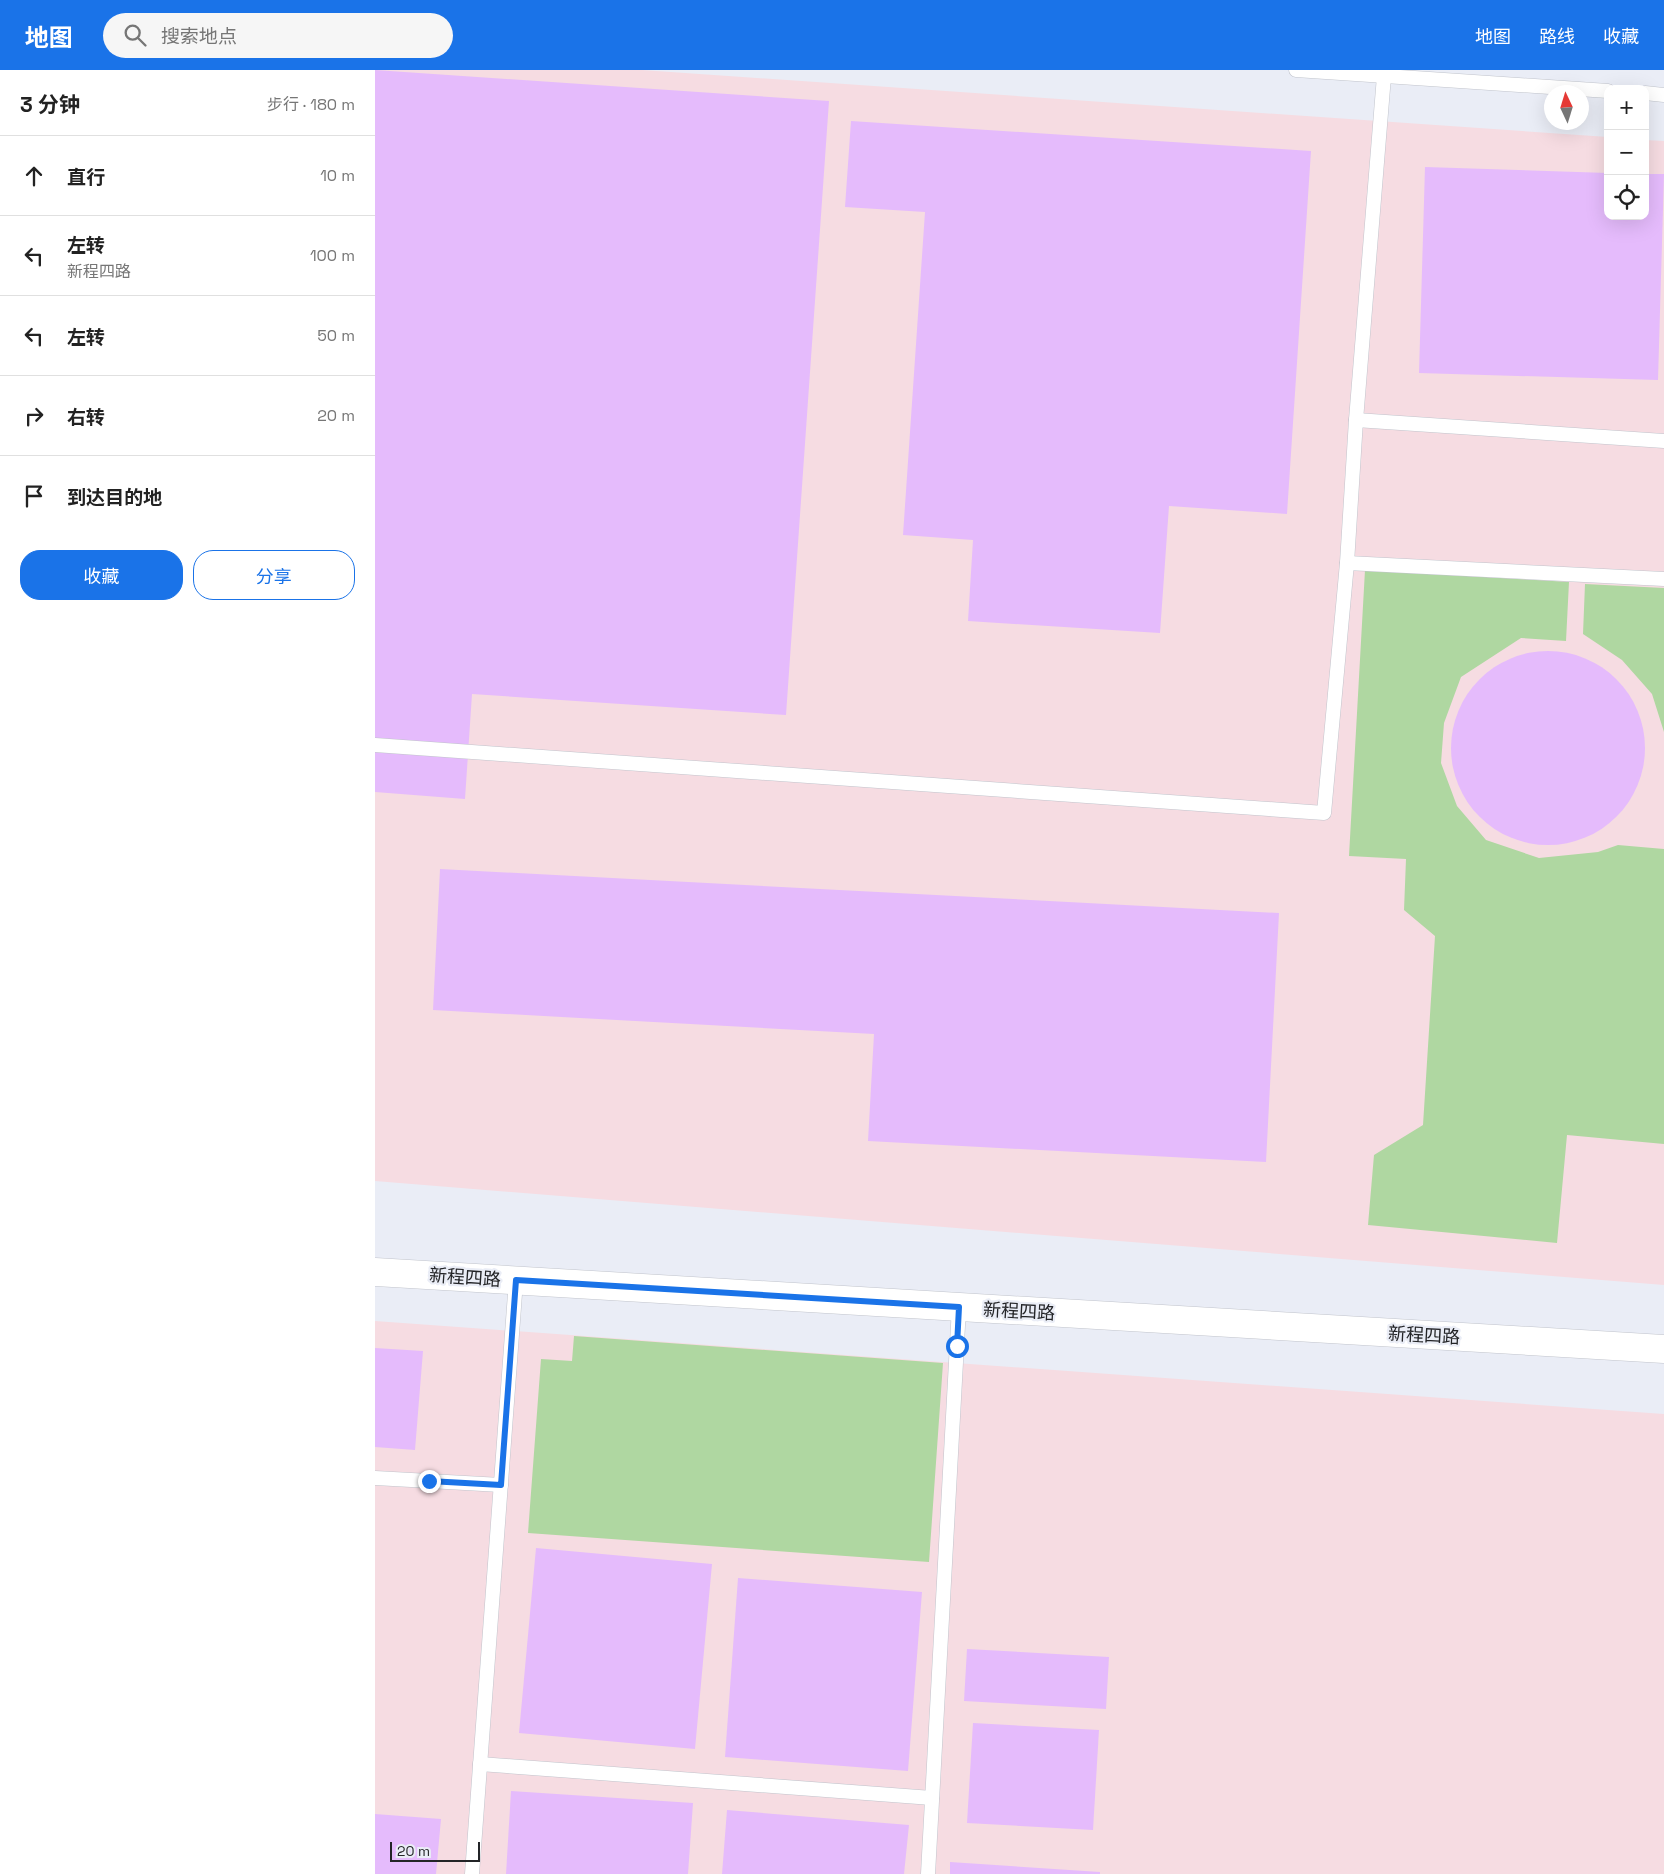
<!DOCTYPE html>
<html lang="zh">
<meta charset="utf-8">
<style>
:root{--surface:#fff;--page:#f6f6f6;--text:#222;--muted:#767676;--line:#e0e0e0;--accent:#1a73e8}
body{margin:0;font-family:"Space Grotesk","Noto Sans SC",sans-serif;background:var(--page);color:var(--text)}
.controls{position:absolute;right:15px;top:15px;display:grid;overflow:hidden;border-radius:10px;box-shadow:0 5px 20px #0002}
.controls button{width:45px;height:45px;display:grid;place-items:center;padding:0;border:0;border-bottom:1px solid var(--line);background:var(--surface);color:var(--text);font:25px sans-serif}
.compass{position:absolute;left:1169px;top:15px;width:45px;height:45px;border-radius:50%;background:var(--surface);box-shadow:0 5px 20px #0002;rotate:356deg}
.scale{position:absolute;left:15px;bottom:12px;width:90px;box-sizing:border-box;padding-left:5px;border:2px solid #232427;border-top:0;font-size:14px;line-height:18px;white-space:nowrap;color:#232427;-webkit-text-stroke:4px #eaedf6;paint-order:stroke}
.stop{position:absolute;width:15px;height:15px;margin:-11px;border:4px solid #1a73e8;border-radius:50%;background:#fff}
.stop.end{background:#1a73e8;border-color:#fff;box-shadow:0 1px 5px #0008}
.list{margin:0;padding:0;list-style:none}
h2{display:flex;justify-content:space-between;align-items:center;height:65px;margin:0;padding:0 20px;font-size:21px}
h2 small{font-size:16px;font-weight:400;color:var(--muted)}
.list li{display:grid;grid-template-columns:32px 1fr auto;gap:15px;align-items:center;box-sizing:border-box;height:80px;padding:0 20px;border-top:1px solid var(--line)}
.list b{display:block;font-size:19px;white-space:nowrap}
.list p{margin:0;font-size:16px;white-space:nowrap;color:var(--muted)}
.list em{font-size:16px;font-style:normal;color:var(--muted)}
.actions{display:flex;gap:10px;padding:15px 20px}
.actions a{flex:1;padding:11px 0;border:1px solid var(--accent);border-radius:20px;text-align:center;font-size:18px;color:var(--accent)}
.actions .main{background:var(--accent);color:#fff}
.icon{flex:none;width:28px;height:28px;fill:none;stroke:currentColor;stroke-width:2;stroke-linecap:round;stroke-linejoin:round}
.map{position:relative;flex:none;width:1289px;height:1804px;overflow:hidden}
header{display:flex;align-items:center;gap:30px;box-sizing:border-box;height:70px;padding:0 25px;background:var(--accent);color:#fff}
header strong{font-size:24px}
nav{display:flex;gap:28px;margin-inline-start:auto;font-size:18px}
.search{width:350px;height:45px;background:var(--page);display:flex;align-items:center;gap:12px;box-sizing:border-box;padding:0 18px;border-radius:28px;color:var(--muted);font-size:19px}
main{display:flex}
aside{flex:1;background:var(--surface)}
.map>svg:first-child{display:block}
.industrial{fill:#f6dce2}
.green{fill:#afd7a1}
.building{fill:#e5bbfc}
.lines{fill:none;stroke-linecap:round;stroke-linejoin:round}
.service-casing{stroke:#c1c4cc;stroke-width:15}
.tertiary-casing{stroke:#c1c4cc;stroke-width:29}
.service{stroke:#fff;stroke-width:14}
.tertiary{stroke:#fff;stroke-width:28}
.route{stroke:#1a73e8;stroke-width:6}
.labels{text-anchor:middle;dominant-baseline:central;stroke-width:4.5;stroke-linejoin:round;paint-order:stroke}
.street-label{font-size:18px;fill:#232427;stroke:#eaedf6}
</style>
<header>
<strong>地图</strong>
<div class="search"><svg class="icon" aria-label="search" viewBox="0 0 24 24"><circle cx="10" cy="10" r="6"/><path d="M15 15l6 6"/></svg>搜索地点</div>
<nav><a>地图</a><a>路线</a><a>收藏</a></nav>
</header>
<main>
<aside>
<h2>3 分钟<small>步行 · 180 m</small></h2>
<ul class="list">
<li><svg class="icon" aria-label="ahead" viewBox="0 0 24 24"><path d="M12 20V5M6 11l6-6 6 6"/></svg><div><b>直行</b></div><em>10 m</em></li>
<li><svg class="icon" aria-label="left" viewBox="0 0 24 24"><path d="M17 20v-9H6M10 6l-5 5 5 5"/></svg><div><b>左转</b><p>新程四路</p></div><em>100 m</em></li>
<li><svg class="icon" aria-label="left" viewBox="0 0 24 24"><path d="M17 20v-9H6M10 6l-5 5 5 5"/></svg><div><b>左转</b></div><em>50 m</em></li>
<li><svg class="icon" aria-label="right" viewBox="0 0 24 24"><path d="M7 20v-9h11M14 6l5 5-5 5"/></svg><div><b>右转</b></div><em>20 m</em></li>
<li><svg class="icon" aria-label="arrive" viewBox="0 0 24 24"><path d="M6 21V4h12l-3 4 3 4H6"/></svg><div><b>到达目的地</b></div></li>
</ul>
<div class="actions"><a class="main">收藏</a><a>分享</a></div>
</aside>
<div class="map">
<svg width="1289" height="1804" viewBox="0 0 1289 1804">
<rect width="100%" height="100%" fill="#eaedf6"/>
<g class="industrial">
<path d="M0 0H267L1233 67V146H1270V70L1289 71V1215L0 1111Z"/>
<path d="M0 1251 1289 1344V1804H0Z"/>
</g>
<g class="green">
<path d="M990 500 1194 512 1191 571 1146 568 1086 607 1069 653 1066 693 1082 736 1111 770 1164 788 1223 782 1243 775 1289 779V1074L1192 1065 1182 1173 993 1155 999 1085 1048 1055 1060 866 1029 840 1031 789 974 786Z"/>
<path d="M1210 514 1289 518V662L1277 624 1247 590 1208 564Z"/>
<path d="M199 1266 568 1293 554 1492 153 1463 166 1289 197 1291Z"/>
</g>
<g class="building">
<path d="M0 0 454 31 411 645 97 624 90 729 0 722Z"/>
<path d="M476 51 936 81 912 444 794 436 785 563 593 551 598 470 528 465 550 142 470 137Z"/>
<path d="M1050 97 1233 103V146H1270V104H1289L1283 310 1044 303Z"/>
<circle cx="1173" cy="678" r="97"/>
<path d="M65 799 904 843 891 1092 493 1071 499 964 58 940Z"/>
<path d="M0 1278 48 1281 40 1380 0 1377Z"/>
<path d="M161 1478 337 1494 320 1679 144 1663Z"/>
<path d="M363 1508 547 1522 533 1701 350 1687Z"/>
<path d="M592 1579 734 1587 731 1639 589 1631Z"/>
<path d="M598 1653 724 1660 718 1760 592 1753Z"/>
<path d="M136 1721 318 1733 313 1804H131Z"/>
<path d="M352 1740 534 1755 529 1804H347Z"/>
<path d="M0 1744 66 1749 61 1804H0Z"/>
<path d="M575 1792 725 1802V1804H575Z"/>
</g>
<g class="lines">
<g class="service-casing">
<g id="service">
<path d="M921 0 1233 21"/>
<path d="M1270 23 1289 25"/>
<path d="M981 350 1289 371"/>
<path d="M972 493 1289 509"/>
<path d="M0 675 949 743 972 493 981 350 1009 6"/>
<path d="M0 1408 126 1415"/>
<path d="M105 1694 557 1728"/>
<path d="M97 1804 141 1210"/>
<path d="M553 1804 584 1237"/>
</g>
</g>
<g class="tertiary-casing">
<path id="tertiary" d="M0 1202 1289 1279"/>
</g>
<use href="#service" class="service"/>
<use href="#tertiary" class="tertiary"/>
</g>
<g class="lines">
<path class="route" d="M54 1411 126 1415 141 1210 584 1237 582 1276"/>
</g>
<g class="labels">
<g class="street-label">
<text transform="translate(90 1207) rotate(4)">新程四路</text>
<text transform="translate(644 1241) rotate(3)">新程四路</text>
<text transform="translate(1049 1265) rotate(3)">新程四路</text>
</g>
</g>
</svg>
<div class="controls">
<button>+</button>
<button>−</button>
<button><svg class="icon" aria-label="locate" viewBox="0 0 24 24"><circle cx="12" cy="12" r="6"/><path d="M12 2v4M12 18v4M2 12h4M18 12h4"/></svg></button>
</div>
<svg class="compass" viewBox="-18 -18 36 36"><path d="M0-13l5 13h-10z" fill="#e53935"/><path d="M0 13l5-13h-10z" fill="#767676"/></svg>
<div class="scale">20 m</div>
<div class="stop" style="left:582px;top:1276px"></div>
<div class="stop end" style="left:54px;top:1411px"></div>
</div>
</main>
